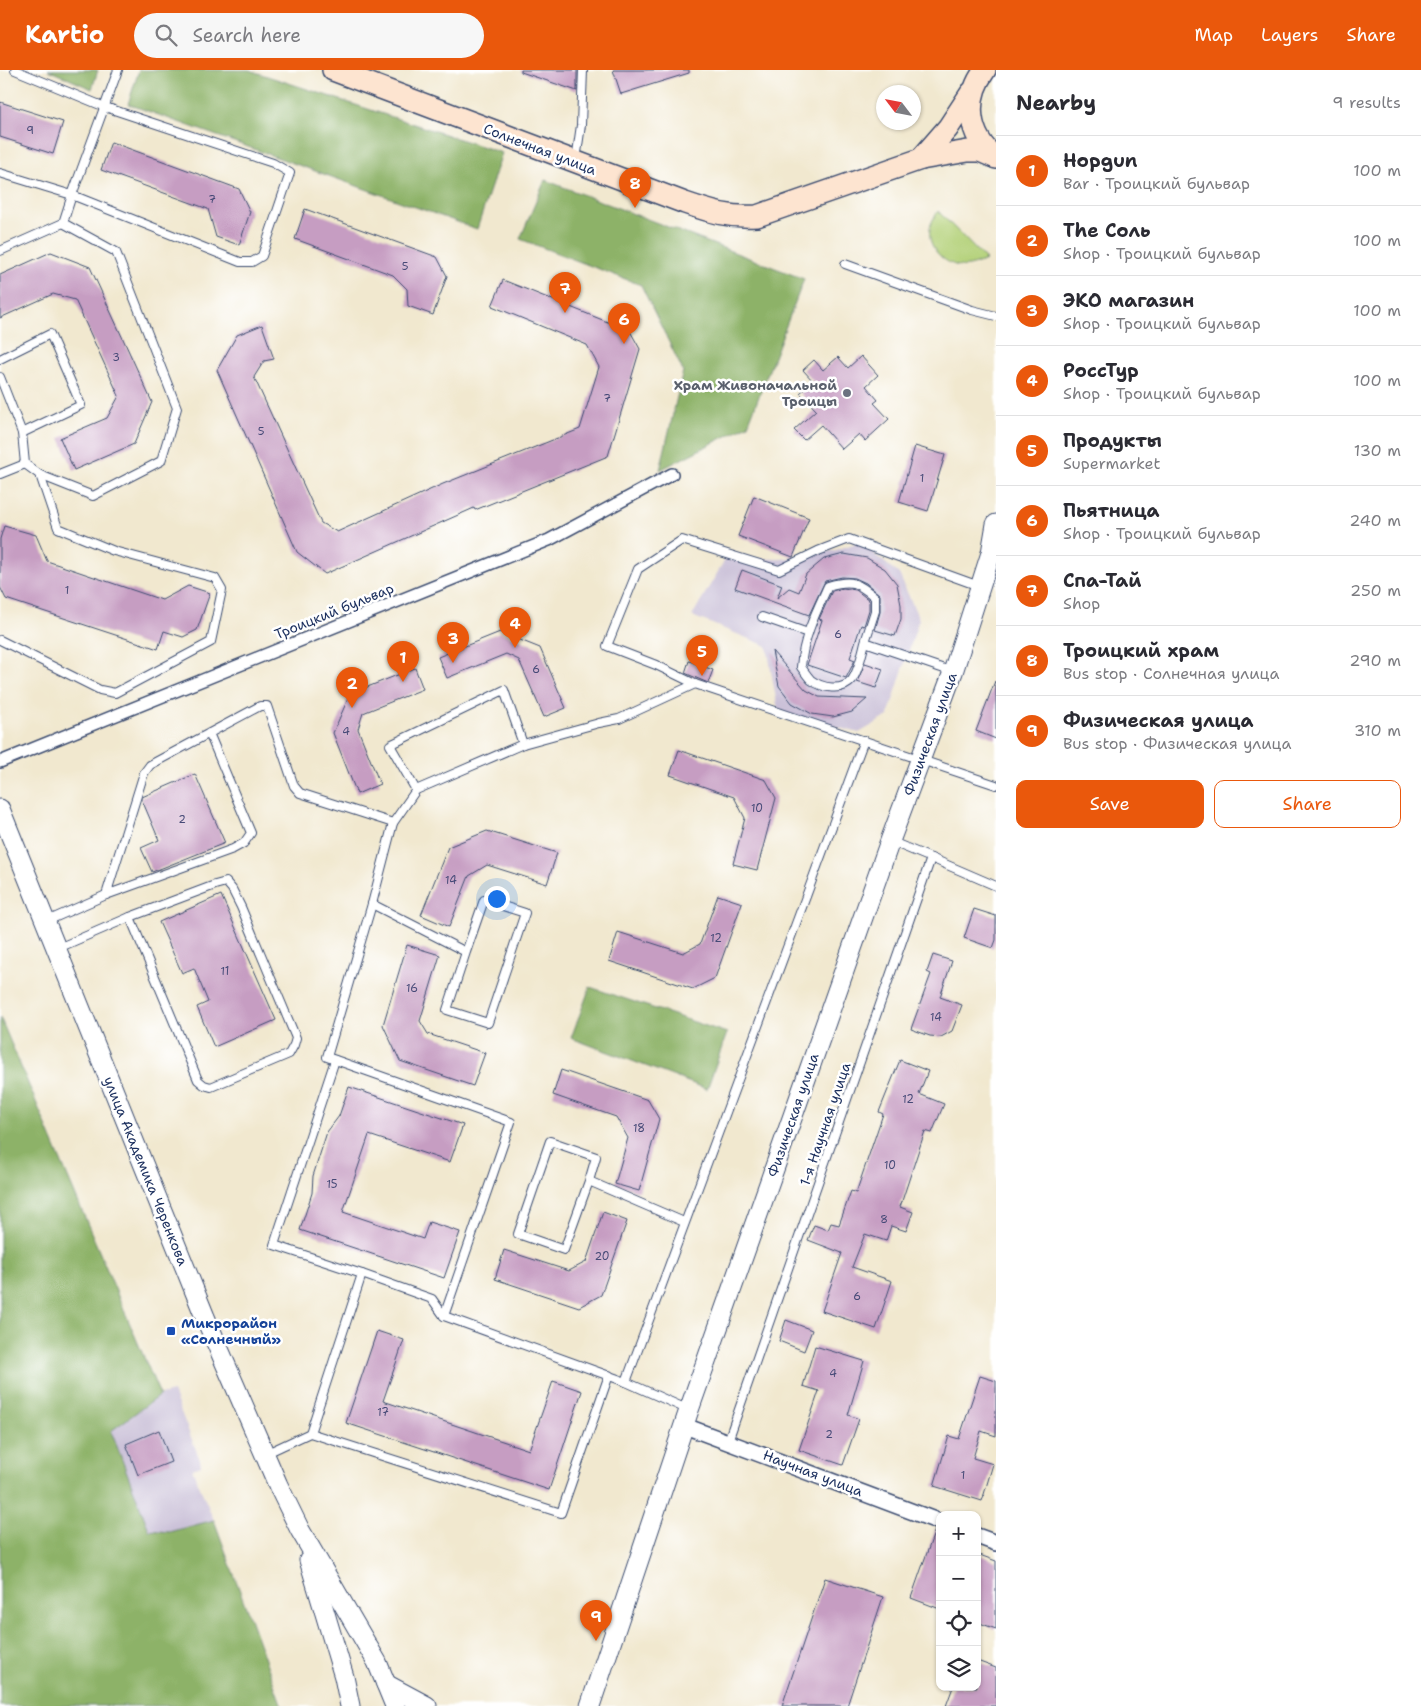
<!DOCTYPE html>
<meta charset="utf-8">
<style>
:root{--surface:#fff;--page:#f7f7f7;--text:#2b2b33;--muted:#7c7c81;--line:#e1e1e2;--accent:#ea580c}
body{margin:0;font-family:"Shantell Sans",sans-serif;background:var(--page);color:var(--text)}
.controls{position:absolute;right:15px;bottom:15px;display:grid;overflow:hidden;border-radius:10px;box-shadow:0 1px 4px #0004}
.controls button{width:45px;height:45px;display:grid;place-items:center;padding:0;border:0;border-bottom:1px solid var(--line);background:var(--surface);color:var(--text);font:25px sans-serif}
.compass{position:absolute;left:876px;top:15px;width:45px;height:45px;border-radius:50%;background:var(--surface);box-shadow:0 1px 4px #0004;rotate:302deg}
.you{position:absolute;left:496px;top:828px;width:18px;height:18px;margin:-12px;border:4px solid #fff;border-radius:50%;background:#1a73e8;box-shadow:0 0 0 8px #1a73e833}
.badge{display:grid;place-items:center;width:32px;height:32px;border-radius:50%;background:var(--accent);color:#fff;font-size:16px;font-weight:700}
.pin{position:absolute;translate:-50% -41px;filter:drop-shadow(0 1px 2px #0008)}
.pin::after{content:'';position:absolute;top:26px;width:18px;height:15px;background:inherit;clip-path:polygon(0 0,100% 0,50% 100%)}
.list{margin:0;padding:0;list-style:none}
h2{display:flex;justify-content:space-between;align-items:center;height:65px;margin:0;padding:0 20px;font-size:21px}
h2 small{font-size:16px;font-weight:400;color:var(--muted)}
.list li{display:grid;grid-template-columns:32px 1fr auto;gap:15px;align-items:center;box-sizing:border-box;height:70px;padding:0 20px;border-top:1px solid var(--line)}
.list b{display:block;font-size:19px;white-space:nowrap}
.list p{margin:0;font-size:16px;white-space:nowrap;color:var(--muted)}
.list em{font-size:16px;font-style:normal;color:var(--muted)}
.actions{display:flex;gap:10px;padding:15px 20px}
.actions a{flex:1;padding:11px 0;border:1px solid var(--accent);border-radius:10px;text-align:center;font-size:18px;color:var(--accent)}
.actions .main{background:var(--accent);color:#fff}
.icon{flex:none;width:28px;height:28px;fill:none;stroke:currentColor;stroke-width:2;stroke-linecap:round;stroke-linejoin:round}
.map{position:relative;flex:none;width:996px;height:1636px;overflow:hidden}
header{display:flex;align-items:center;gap:30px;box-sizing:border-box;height:70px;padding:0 25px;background:var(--accent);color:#fff}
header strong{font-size:24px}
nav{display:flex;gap:28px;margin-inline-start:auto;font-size:18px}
.search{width:350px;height:45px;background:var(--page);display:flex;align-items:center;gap:12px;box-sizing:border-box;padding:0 18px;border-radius:28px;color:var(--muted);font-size:19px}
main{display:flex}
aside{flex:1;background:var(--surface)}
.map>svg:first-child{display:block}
.industrial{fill:#c9bfd7}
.green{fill:#b2d077;stroke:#66806a}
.forest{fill:#8db268;stroke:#547063}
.building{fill:#c69dc2}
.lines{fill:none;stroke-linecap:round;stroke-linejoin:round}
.service-casing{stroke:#3b4b6f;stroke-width:10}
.pedestrian-casing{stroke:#3b4b6f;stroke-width:14}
.minor-casing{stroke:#3b4b6f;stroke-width:18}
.tertiary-casing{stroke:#3b4b6f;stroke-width:21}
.secondary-casing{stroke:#3b4b6f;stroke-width:24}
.service{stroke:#fff;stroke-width:8}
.pedestrian{stroke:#fff;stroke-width:11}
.minor{stroke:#fff;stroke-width:15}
.tertiary{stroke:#fff;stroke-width:19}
.secondary{stroke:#fde4d0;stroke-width:21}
.worship-dot{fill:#6b7280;stroke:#fff;stroke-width:2}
.transit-dot{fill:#1a4fb4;stroke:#fff;stroke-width:2}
.labels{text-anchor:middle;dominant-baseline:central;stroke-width:5;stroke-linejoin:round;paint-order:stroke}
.number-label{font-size:11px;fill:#464a77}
.street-label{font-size:14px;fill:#1b2f5e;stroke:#fff}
.worship-label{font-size:14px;font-weight:bold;fill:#5b616d;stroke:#fff;text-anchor:end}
.transit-label{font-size:14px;font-weight:bold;fill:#164399;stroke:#fff;text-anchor:start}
</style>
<header>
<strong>Kartio</strong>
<div class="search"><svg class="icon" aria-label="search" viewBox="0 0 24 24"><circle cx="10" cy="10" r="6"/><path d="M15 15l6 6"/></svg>Search here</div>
<nav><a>Map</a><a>Layers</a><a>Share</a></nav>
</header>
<main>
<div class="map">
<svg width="996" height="1636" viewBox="0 0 996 1636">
<rect width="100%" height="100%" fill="#fff"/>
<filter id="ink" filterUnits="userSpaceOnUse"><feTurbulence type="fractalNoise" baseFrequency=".02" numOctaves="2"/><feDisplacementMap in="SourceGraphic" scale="10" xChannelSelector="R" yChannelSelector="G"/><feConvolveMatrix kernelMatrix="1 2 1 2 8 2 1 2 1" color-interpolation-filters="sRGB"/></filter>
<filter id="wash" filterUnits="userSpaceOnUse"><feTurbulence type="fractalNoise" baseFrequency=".0096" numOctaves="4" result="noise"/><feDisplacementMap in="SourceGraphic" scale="20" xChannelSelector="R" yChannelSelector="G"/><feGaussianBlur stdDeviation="1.12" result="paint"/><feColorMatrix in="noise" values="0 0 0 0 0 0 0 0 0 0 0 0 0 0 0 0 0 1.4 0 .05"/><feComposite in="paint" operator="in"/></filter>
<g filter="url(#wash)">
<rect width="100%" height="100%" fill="#f1e8cf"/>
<g class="industrial">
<path d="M859 472 899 504 919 549 888 646 859 663 778 641 767 576 692 546 726 488 781 489 836 480Z"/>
<path d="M173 1322 200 1390 201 1396 192 1399 214 1450 169 1462 149 1460 111 1361 160 1325Z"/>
</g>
<path class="green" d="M938 141 986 190C978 193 968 198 959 196 943 193 927 177 930 159 930 153 935 147 938 141Z"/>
<g class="forest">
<path d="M48 0H98L92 19Z"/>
<path d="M139 0H249L502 83 477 159 128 34Z"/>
<path d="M545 110 804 209 748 355 660 400 683 301 641 215 520 169Z"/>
<path d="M590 917 727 963 707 1019 571 968Z"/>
<path d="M0 947 160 1325 111 1361 149 1460 169 1462 214 1450 282 1636H0Z"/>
</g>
<g id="blocks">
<g class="building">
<path d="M521 0H577V21L521 2Z"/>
<path d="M613 0H689V3L621 24Z"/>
<path d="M0 32 63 52 53 84 0 67Z"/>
<path d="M111 72 239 119 250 142 239 175 216 167 208 139 101 100Z"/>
<path d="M305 139 437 187 447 206 433 245 408 236 407 219 393 205 295 169Z"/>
<path d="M51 182 90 197 152 332 134 374 74 400 60 368 107 348 119 326 75 230 53 224 0 248V205Z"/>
<path d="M503 210 630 261 640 279 608 386 475 440 474 438 325 504 297 482 217 300 237 265 262 255 274 289 264 291 254 307 321 453 337 462 443 414 580 359 599 297 587 275 492 236Z"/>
<path d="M861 286 878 305 866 316 878 330 874 333 889 349 865 371 859 364 842 379 821 355 804 370 794 360 816 340 800 323 813 311 803 300 814 290 823 300 838 287 848 298Z"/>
<path d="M915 376 945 385 928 441 899 432Z"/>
<path d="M754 426 809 448 793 487 738 466Z"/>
<path d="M4 456 36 465 47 491 162 530 188 516 210 523 197 560 183 567 164 561 158 579 6 529 0 517V469Z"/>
<path d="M844 484 867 488 885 499 897 514 901 535V549L895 566 875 560 880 542V525L866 513 855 508 842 507 825 511 809 545 735 518 742 500 782 515 777 528 789 518 799 522 806 504 824 489Z"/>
<path d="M843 518 856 520 869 530V540L864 556 861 555 850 588 855 590 846 608 807 595 822 550 819 549 832 521Z"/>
<path d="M500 562 540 578 566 638 544 647 519 590 506 584 447 608 438 587Z"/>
<path d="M772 581 806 620 819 627 867 629 852 642 833 647 812 644 792 633 779 616Z"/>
<path d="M689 591 713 600 708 613 685 603Z"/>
<path d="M865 593 883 599 876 618 857 612Z"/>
<path d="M415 598 423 619 363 643 358 659 380 714 357 724 333 663 350 624Z"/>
<path d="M995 611 996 612V669L976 661Z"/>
<path d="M679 680 766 710 776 728 757 800 733 794 745 748 734 727 670 705Z"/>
<path d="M195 704 225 773 152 802 141 778 159 770 142 730V727Z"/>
<path d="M487 761 557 783 547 814 487 795 469 806 449 857 421 845 448 777Z"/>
<path d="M221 825 276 950 214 977 197 937 208 932 194 898 182 903 159 852Z"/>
<path d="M718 825 742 833 715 908 693 919 609 891 618 862 683 883 700 874Z"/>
<path d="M974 839 996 846V870L993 878 964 868Z"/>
<path d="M407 875 440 885 420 951 428 964 485 983 473 1016 400 991 383 955Z"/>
<path d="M933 885 952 891 940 927 962 935 952 961 941 967 930 966 911 959 931 904 927 902Z"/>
<path d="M900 990 928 1001 919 1024 944 1034 932 1063 925 1061 900 1137 913 1142 906 1161 891 1156 886 1171 865 1164 852 1197 892 1211 876 1259 822 1241 842 1183 808 1170 814 1155 828 1160 831 1153 839 1155 851 1121 856 1123 883 1044 879 1042Z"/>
<path d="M561 1000 648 1030 659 1049 639 1121 615 1114 628 1068 616 1047 553 1025Z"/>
<path d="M349 1017 463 1055 450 1092 369 1065 343 1142 423 1169 429 1152 460 1162 444 1208 300 1160 312 1123 313 1106 327 1062 339 1046Z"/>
<path d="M603 1142 627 1151 601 1225 579 1237 495 1209 504 1180 569 1201 586 1192Z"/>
<path d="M786 1250 812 1260 804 1281 779 1271Z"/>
<path d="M377 1261 404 1270 383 1331 529 1380 553 1311 582 1321 549 1420 346 1353Z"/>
<path d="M815 1276 864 1291 848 1345 859 1349 843 1395 799 1380 819 1321 803 1316Z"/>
<path d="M980 1306 996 1311V1366L981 1361 973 1388 993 1394 982 1431 934 1416 949 1366 959 1369Z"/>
<path d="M159 1360 171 1392 138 1405 126 1374Z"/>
<path d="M935 1460 940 1461V1539L911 1528Z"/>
<path d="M977 1484 996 1491V1559L977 1552Z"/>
<path d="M825 1508 883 1527 847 1636H782Z"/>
<path d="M977 1591 996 1598V1636H946L953 1617H977Z"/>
</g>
</g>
</g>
<g filter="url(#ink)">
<use href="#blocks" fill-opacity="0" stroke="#3b4b6f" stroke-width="1"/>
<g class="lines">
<g class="service-casing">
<g id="service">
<path d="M576 90 581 55 583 0"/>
<path d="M0 103 72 125 118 0"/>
<path d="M0 181 63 153 72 125 240 192H252L262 186 290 103 273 93 105 37 15 0"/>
<path d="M845 194 972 240 996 246"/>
<path d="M0 289 50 264 81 335 22 363"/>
<path d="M0 307 22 363 25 394 40 405 58 458 114 481 215 508 222 520 211 572 115 623 100 620 0 570"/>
<path d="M0 404 25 394"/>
<path d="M40 405 93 426 161 391 177 338 116 182 63 153"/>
<path d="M762 547 808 563"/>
<path d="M865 572C862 584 859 600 852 610 842 622 822 618 811 610 808 607 804 601 801 597 803 568 816 542 828 516 852 509 856 512 875 527V541L865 572 953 602"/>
<path d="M695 614 656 595 607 576 638 499 682 470 779 500 818 481 849 469 979 516"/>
<path d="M209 663 251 763 244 773 233 779 106 825 144 703 150 695 260 636H267L294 716 300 723 393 753"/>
<path d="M416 720 390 675 504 620 523 674"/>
<path d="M931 788 996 816"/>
<path d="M226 812 232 819 241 837 296 968 294 975 289 984 211 1017 204 1015 198 1010 130 847 215 815Z"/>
<path d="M372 834 466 882 484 830 525 843 488 953 447 940 466 882"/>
<path d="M47 851 106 825"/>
<path d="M56 879 130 847"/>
<path d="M589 1111 564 1180 518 1164 550 1071 596 1087 589 1111 684 1152"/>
<path d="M362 1204 432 1229 444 1246"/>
<path d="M626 1312C704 1097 786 885 864 670"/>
<path d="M689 1340 626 1312 444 1246 511 1052 327 987 372 834 393 753 416 720 523 674 599 653 619 649 695 614 996 715"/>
<path d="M310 1363 362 1204 274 1175 335 990"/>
<path d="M728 1371 931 788 890 771"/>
<path d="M265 1384 310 1363 561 1443 609 1305"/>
</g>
</g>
<g class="pedestrian-casing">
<path id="pedestrian" d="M0 692 549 470 672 404"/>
</g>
<g class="minor-casing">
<g id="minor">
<path d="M685 1356 940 1452"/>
<path d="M977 1466 996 1473"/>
</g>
</g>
<g class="tertiary-casing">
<g id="tertiary">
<path d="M0 739 205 1247 278 1415 300 1460 377 1592 395 1636"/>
<path d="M309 1490 344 1607 350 1636"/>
<path d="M386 1614 427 1636"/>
<path d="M590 1636 689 1340 890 771 953 602 991 483 996 454"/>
</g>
</g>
<g class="secondary-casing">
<g id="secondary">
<path d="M333 0 685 133C711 142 730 148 757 146L921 89 968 81H980L994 87"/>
<path d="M985 0C964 28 967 66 996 88"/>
<path d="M921 89 948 58 971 23"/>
</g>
</g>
<use href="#service" class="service"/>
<use href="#pedestrian" class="pedestrian"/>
<use href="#minor" class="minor"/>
<use href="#tertiary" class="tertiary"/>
<use href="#secondary" class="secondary"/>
</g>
</g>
<circle class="worship-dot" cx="847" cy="323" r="5"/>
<rect class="transit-dot" x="166" y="1256" width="10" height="10" rx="2.5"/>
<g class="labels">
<g class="number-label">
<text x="30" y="60">9</text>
<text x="212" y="129">7</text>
<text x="405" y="196">5</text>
<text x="116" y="287">3</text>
<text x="607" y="328">7</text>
<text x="261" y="361">5</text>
<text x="922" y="408">1</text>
<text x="67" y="520">1</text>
<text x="838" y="564">6</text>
<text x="536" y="599">6</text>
<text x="346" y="661">4</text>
<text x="757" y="738">10</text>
<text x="182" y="749">2</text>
<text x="451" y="810">14</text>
<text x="716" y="868">12</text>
<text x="225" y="901">11</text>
<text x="412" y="918">16</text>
<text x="936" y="947">14</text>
<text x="908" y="1029">12</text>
<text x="639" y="1058">18</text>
<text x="890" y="1095">10</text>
<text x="332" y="1114">15</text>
<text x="884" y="1149">8</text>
<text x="602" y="1186">20</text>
<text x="857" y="1226">6</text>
<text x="833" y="1303">4</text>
<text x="383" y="1342">17</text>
<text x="829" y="1364">2</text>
<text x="963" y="1405">1</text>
</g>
<g class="street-label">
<text transform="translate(540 79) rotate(21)">Солнечная улица</text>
<text transform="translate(334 541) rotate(-22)">Троицкий бульвар</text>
<text transform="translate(930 664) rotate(-70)">Физическая улица</text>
<text transform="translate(793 1045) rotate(-71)">Физическая улица</text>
<text transform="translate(825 1054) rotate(-71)">1-я Научная улица</text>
<text transform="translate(146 1101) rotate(68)">улица Академика Черенкова</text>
<text transform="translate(813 1403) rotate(21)">Научная улица</text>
</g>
<g class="worship-label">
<text x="837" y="315">Храм Живоначальной<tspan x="837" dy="16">Троицы</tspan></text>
</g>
<g class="transit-label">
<text x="181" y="1253">Микрорайон<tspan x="181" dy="16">«Солнечный»</tspan></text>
</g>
</g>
</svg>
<div class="controls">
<button>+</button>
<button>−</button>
<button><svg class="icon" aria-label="locate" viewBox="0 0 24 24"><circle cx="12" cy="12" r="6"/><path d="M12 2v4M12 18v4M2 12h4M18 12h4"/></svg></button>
<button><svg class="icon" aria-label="layers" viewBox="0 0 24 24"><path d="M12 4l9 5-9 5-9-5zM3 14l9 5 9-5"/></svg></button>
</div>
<svg class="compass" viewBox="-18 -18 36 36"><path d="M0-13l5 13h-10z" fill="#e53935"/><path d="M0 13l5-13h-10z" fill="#7c7c81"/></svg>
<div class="you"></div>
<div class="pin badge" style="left:403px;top:612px">1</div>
<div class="pin badge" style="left:352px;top:638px">2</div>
<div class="pin badge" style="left:453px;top:593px">3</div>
<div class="pin badge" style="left:515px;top:578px">4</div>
<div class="pin badge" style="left:702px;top:606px">5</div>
<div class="pin badge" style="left:624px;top:274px">6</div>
<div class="pin badge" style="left:565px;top:243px">7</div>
<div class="pin badge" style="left:635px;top:138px">8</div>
<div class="pin badge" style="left:596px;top:1571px">9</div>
</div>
<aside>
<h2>Nearby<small>9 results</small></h2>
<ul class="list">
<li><span class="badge">1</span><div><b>Hopgun</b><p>Bar · Троицкий бульвар</p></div><em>100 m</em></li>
<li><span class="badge">2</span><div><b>The Соль</b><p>Shop · Троицкий бульвар</p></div><em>100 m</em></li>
<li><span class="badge">3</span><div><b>ЭКО магазин</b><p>Shop · Троицкий бульвар</p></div><em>100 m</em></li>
<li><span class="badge">4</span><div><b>РоссТур</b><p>Shop · Троицкий бульвар</p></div><em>100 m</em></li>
<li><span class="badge">5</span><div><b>Продукты</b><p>Supermarket</p></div><em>130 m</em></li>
<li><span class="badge">6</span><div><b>Пьятница</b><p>Shop · Троицкий бульвар</p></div><em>240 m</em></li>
<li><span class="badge">7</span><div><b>Спа-Тай</b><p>Shop</p></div><em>250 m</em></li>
<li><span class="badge">8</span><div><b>Троицкий храм</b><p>Bus stop · Солнечная улица</p></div><em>290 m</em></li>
<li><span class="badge">9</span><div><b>Физическая улица</b><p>Bus stop · Физическая улица</p></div><em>310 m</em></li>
</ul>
<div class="actions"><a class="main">Save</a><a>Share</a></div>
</aside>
</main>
